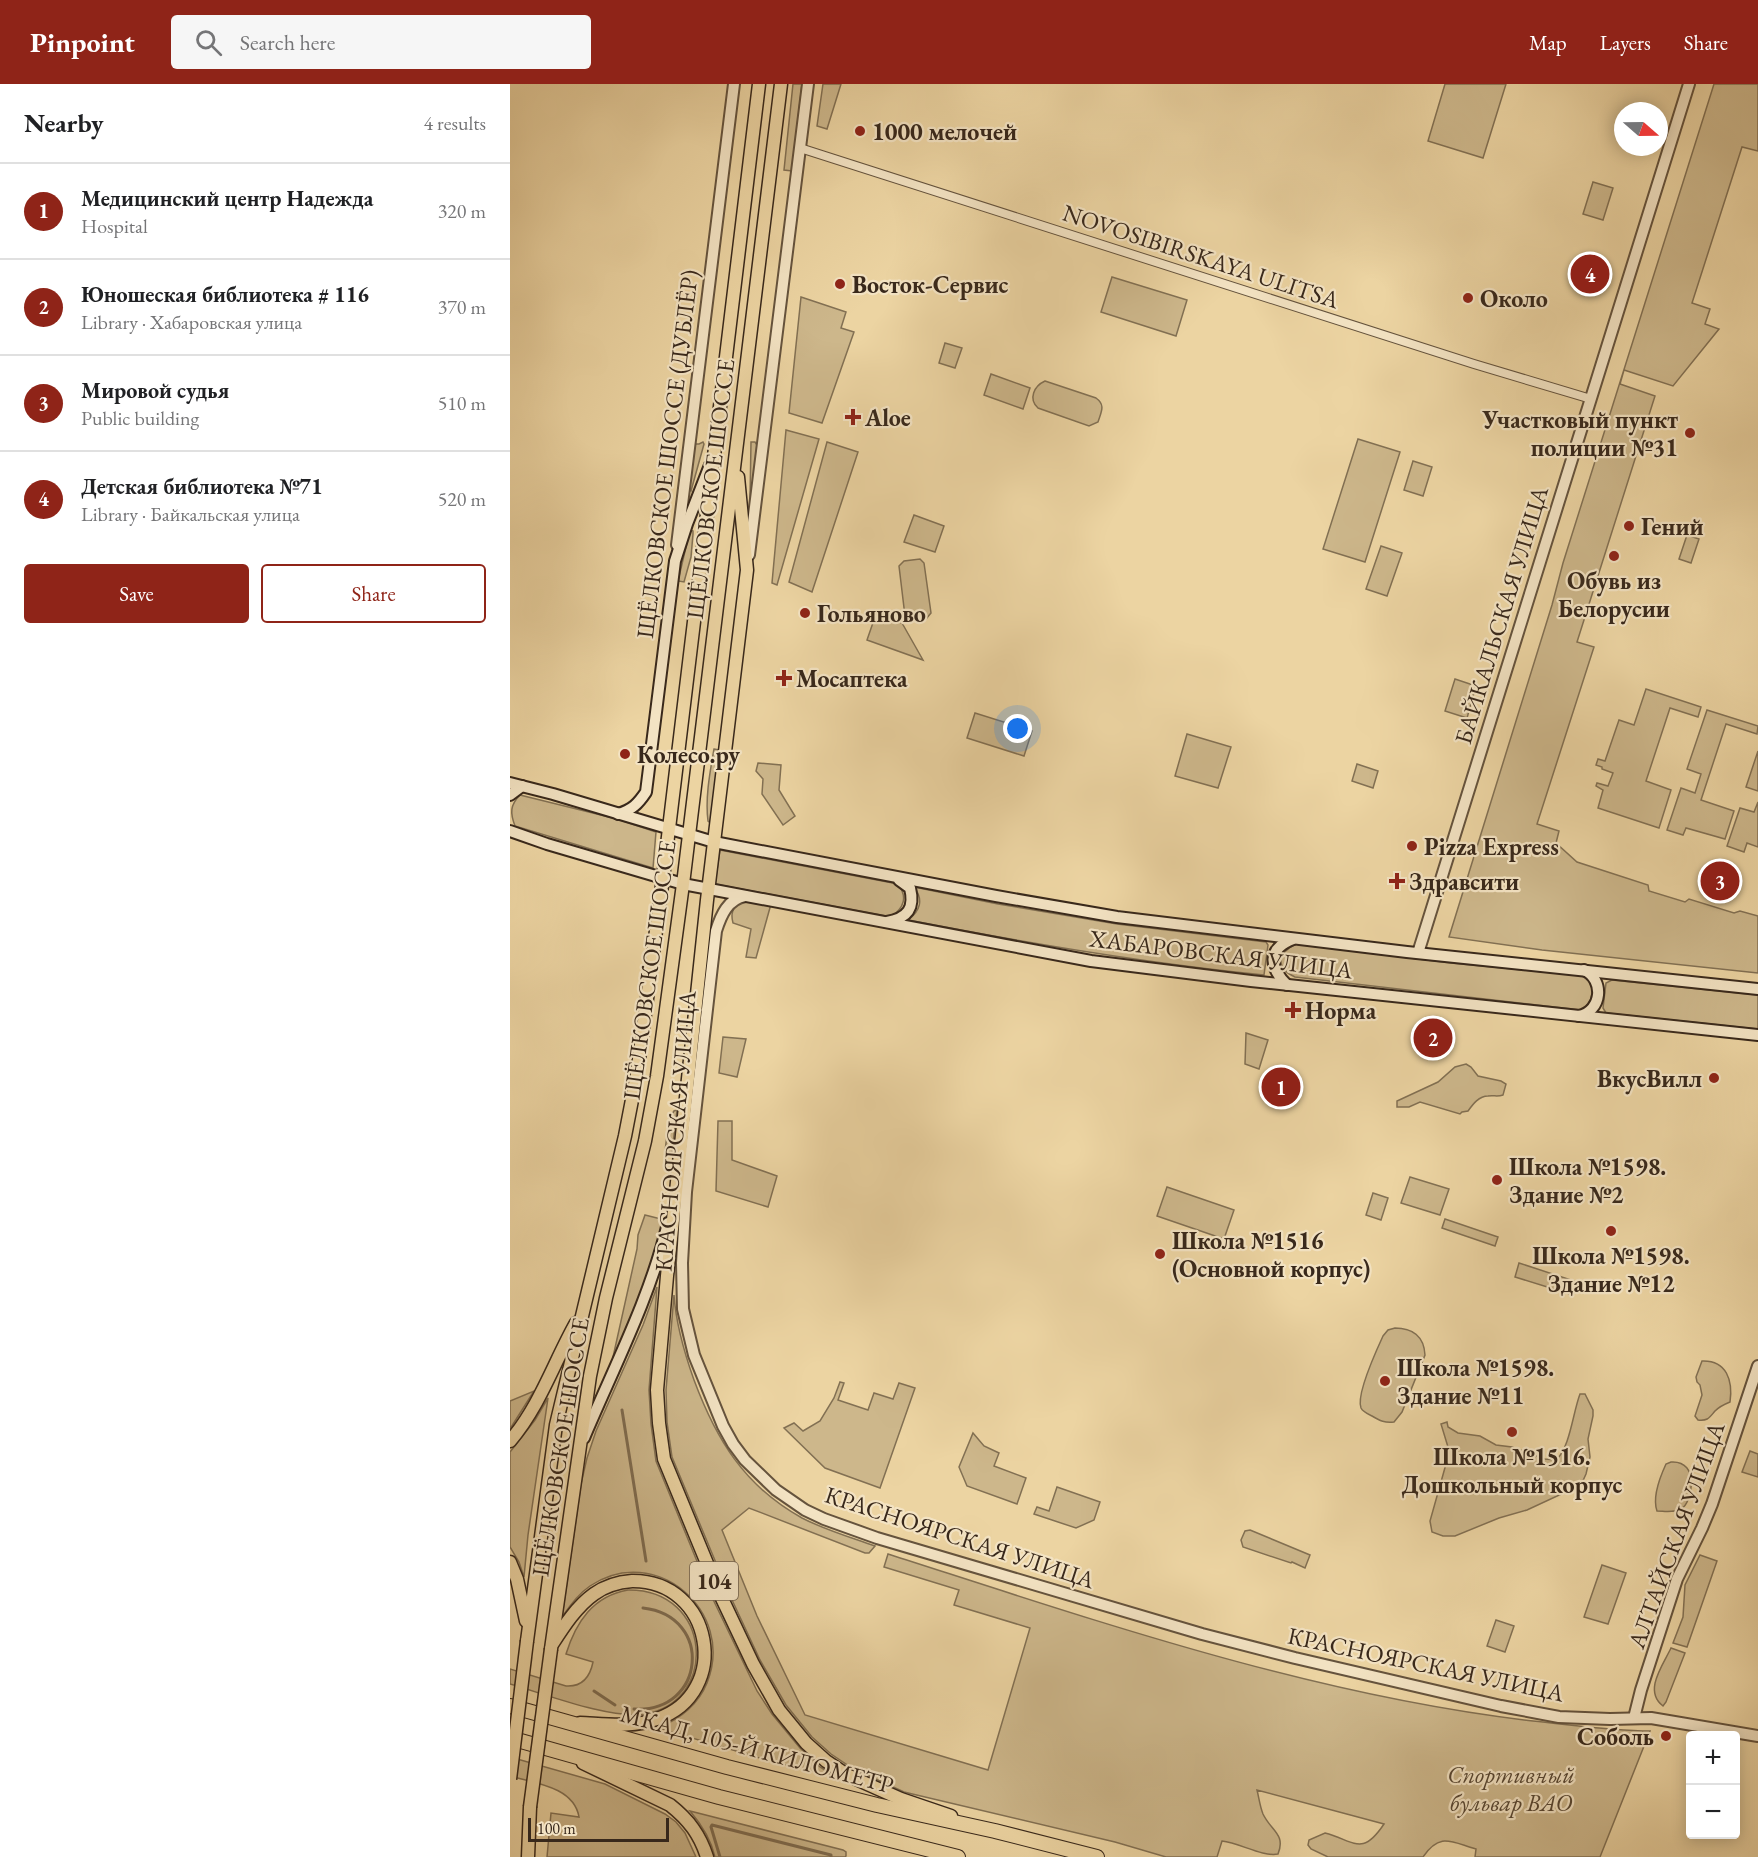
<!DOCTYPE html>
<meta charset="utf-8">
<style>
:root{--surface:#fff;--page:#f6f6f6;--text:#202124;--muted:#757577;--line:#e0e0e0;--accent:#8f2418}
body{margin:0;font-family:"EB Garamond",serif;background:var(--page);color:var(--text)}
.controls{position:absolute;right:18px;bottom:18px;display:grid;overflow:hidden;border-radius:6px;box-shadow:0 3px 15px #0003}
.controls button{width:54px;height:54px;display:grid;place-items:center;padding:0;border:0;border-bottom:2px solid var(--line);background:var(--surface);color:var(--text);font:30px sans-serif}
.compass{position:absolute;left:1104px;top:18px;width:54px;height:54px;border-radius:50%;background:var(--surface);box-shadow:0 3px 15px #0003;rotate:110deg}
.scale{position:absolute;left:18px;bottom:15px;width:141px;box-sizing:border-box;padding-left:6px;border:3px solid #38281b;border-top:0;font-size:16px;line-height:21px;white-space:nowrap;color:#38281b;-webkit-text-stroke:4px #f3e3c3;paint-order:stroke}
.you{position:absolute;left:508px;top:645px;width:21px;height:21px;margin:-15px;border:4px solid #fff;border-radius:50%;background:#1a73e8;box-shadow:0 0 0 9px #1a73e833}
.badge{display:grid;place-items:center;width:39px;height:39px;border-radius:50%;background:var(--accent);color:#fff;font-size:20px;font-weight:700}
.pin{position:absolute;translate:-50% -50%;border:3px solid #fff;box-shadow:0 2px 6px #0006}
.list{margin:0;padding:0;list-style:none}
h2{display:flex;justify-content:space-between;align-items:center;height:78px;margin:0;padding:0 24px;font-size:26px}
h2 small{font-size:20px;font-weight:400;color:var(--muted)}
.list li{display:grid;grid-template-columns:39px 1fr auto;gap:18px;align-items:center;box-sizing:border-box;height:96px;padding:0 24px;border-top:2px solid var(--line)}
.list b{display:block;font-size:22px;white-space:nowrap}
.list p{margin:0;font-size:20px;white-space:nowrap;color:var(--muted)}
.list em{font-size:20px;font-style:normal;color:var(--muted)}
.actions{display:flex;gap:12px;padding:18px 24px}
.actions a{flex:1;padding:14px 0;border:2px solid var(--accent);border-radius:6px;text-align:center;font-size:21px;color:var(--accent)}
.actions .main{background:var(--accent);color:#fff}
.icon{flex:none;width:33px;height:33px;fill:none;stroke:currentColor;stroke-width:2;stroke-linecap:round;stroke-linejoin:round}
.map{position:relative;flex:none;width:1248px;height:1773px;overflow:hidden}
header{display:flex;align-items:center;gap:36px;box-sizing:border-box;height:84px;padding:0 30px;background:var(--accent);color:#fff}
header strong{font-size:28px}
nav{display:flex;gap:33px;margin-inline-start:auto;font-size:21px}
.search{width:420px;height:54px;background:var(--page);display:flex;align-items:center;gap:15px;box-sizing:border-box;padding:0 21px;border-radius:6px;color:var(--muted);font-size:22px}
main{display:flex}
aside{flex:1;background:var(--surface)}
.map>svg:first-child{display:block}
.green{fill:#cdb78b;stroke:#827053;stroke-width:1.5}
.lines{fill:none;stroke-linecap:round;stroke-linejoin:round}
.stream{stroke:#7f6c50;stroke-width:3}
.minor-casing{stroke:#65533d;stroke-width:10}
.tertiary-casing{stroke:#65533d;stroke-width:14}
.secondary-casing{stroke:#38281b;stroke-width:14}
.primary-casing{stroke:#38281b;stroke-width:15}
.trunk-casing{stroke:#38281b;stroke-width:16}
.minor{stroke:#f3e3c3;stroke-width:8}
.tertiary{stroke:#f3e3c3;stroke-width:10}
.secondary{stroke:#f3e3c3;stroke-width:10}
.primary{stroke:#ecd4a2;stroke-width:12}
.trunk{stroke:#ecd4a2;stroke-width:14}
.primary-bridge-casing{stroke:#38281b;stroke-width:15;stroke-linecap:butt}
.primary-bridge{stroke:#ecd4a2;stroke-width:12}
.poi-dot{fill:#8f2418;stroke:#f3e3c3;stroke-width:2}
.labels{text-anchor:middle;dominant-baseline:central;stroke-width:4.5;stroke-linejoin:round;paint-order:stroke}
.shield{fill:#f3e3c3;stroke:#70604d;stroke-width:1.5}
.shield-label{font-size:22px;font-weight:bold;fill:#38281b}
.poi-label{font-size:24px;font-weight:bold;fill:#38281b;stroke:#f3e3c3;text-anchor:start}
.street-label{font-size:24px;fill:#38281b;stroke:#f3e3c3}
.park-label{font-size:24px;font-style:italic;fill:#564531;stroke:#f3e3c3}
</style>
<header>
<strong>Pinpoint</strong>
<div class="search"><svg class="icon" aria-label="search" viewBox="0 0 24 24"><circle cx="10" cy="10" r="6"/><path d="M15 15l6 6"/></svg>Search here</div>
<nav><a>Map</a><a>Layers</a><a>Share</a></nav>
</header>
<main>
<aside>
<h2>Nearby<small>4 results</small></h2>
<ul class="list">
<li><span class="badge">1</span><div><b>Медицинский центр Надежда</b><p>Hospital</p></div><em>320 m</em></li>
<li><span class="badge">2</span><div><b>Юношеская библиотека # 116</b><p>Library · Хабаровская улица</p></div><em>370 m</em></li>
<li><span class="badge">3</span><div><b>Мировой судья</b><p>Public building</p></div><em>510 m</em></li>
<li><span class="badge">4</span><div><b>Детская библиотека №71</b><p>Library · Байкальская улица</p></div><em>520 m</em></li>
</ul>
<div class="actions"><a class="main">Save</a><a>Share</a></div>
</aside>
<div class="map">
<svg width="1248" height="1773" viewBox="0 0 1248 1773">
<rect width="100%" height="100%" fill="#ecd4a2"/>
<filter id="stains"><feTurbulence type="fractalNoise" baseFrequency=".00333" numOctaves="4"/><feColorMatrix values="0 0 0 0 .2 0 0 0 0 .09 0 0 0 0 .02 0 0 0 .5 -.17"/></filter>
<radialGradient id="worn" r=".72"><stop offset=".6" stop-color="#630" stop-opacity="0"/><stop offset="1" stop-color="#630" stop-opacity=".3"/></radialGradient>
<g class="green">
<path d="M283 0H292L282 87 274 86Z"/>
<path d="M313 0H331L317 45 307 42Z"/>
<path d="M935 0H996L973 74 918 57Z"/>
<path d="M1204 0H1248V67L1232 63 1182 219 1200 225 1195 240 1209 245 1163 302 1114 286 1110 300 1145 312 1067 558 1084 563 1027 740 1049 747 1046 759 1067 778 1138 801 1139 807 1175 818 1179 815 1224 829 1230 827 1248 832V889L1032 866 939 853 1042 521 1053 479Z"/>
<path d="M1083 98 1103 104 1093 136 1073 130Z"/>
<path d="M602 193 677 216 666 252 591 228Z"/>
<path d="M291 213 336 228 331 244 344 248 312 339 279 329Z"/>
<path d="M435 259 452 264 445 284 429 279Z"/>
<path d="M481 290 520 304 513 325 474 311Z"/>
<path d="M535 297 586 314C596 321 591 328 588 338L579 342 528 324C518 315 524 302 535 297Z"/>
<path d="M276 346 309 355 267 501 262 499Z"/>
<path d="M848 355 890 368 855 478 813 465Z"/>
<path d="M193 358 194 360 181 407 179 405 185 360H189Z"/>
<path d="M241 358H245L249 364 243 416 240 415Z"/>
<path d="M317 358 348 368 302 508 279 498Z"/>
<path d="M903 377 922 383 913 412 894 406Z"/>
<path d="M404 431 434 442 425 468 394 458Z"/>
<path d="M180 446 183 447V450L181 473 174 498 168 497Z"/>
<path d="M1177 451 1189 455 1181 479 1169 475Z"/>
<path d="M871 462 892 469 877 512 856 505Z"/>
<path d="M410 475 414 479 421 529 416 535 402 537 395 532 389 482 394 477Z"/>
<path d="M366 530 392 539 413 576 357 556Z"/>
<path d="M945 595 966 602 957 634 935 627Z"/>
<path d="M1136 605 1191 623 1188 633 1160 624 1136 697 1161 706 1149 744 1088 724 1093 706 1086 702 1087 699 1098 702 1103 689 1092 685V683L1086 681 1088 675 1095 677 1109 636 1124 641Z"/>
<path d="M1197 626 1248 642 1247 650 1216 640 1191 716 1224 727 1215 755 1176 744 1173 751 1157 746 1171 704 1185 709 1191 690 1177 685Z"/>
<path d="M465 629 522 647 514 672 457 654Z"/>
<path d="M677 650 721 663 708 704 665 692Z"/>
<path d="M204 665 210 666 202 740 198 737C195 714 200 688 204 665Z"/>
<path d="M1248 667V707L1236 703Z"/>
<path d="M248 679 271 681 269 706 285 732 273 741 252 710 253 695 246 687Z"/>
<path d="M847 680 868 687 863 704 842 697Z"/>
<path d="M10 711 107 735 146 748 143 784 5 742C0 729 0 721 10 711Z"/>
<path d="M1248 718V763L1237 759 1234 768 1217 762 1230 724 1244 728Z"/>
<path d="M210 766 388 800C398 813 394 824 381 833L205 800Z"/>
<path d="M404 803 488 820 607 840 756 858 758 861 754 891C634 879 516 859 398 836 410 827 414 816 404 803Z"/>
<path d="M241 816 261 820 246 874 236 873 241 845 223 839C219 824 227 818 241 816Z"/>
<path d="M786 860 941 879 1075 892C1085 903 1085 917 1071 926L785 893C765 884 767 869 786 860Z"/>
<path d="M1102 896 1248 911V945L1096 929 1093 924 1096 899Z"/>
<path d="M736 949 758 956 749 985 735 980Z"/>
<path d="M213 953 236 955 227 993 209 989Z"/>
<path d="M956 980 961 983 968 992 991 997 996 1000 993 1011C987 1013 984 1011 978 1012 969 1012 963 1020 958 1027L952 1028 950 1030 910 1018 899 1023H887V1017L928 998 945 983Z"/>
<path d="M167 1026 162 1068 155 1067 159 1035 164 1027Z"/>
<path d="M208 1037H222V1076L267 1092 258 1123 206 1107Z"/>
<path d="M900 1093 939 1105 930 1131 891 1119Z"/>
<path d="M657 1103 724 1126 714 1155 647 1132Z"/>
<path d="M863 1109 878 1114 871 1136 856 1131Z"/>
<path d="M135 1131 155 1136 139 1193 105 1273H103L127 1165 128 1151Z"/>
<path d="M935 1135 988 1153 985 1162 932 1144Z"/>
<path d="M1009 1179 1064 1197 1060 1210 1005 1193Z"/>
<path d="M147 1203 139 1306 141 1340 146 1377 200 1509 247 1607 262 1630 290 1664 310 1683 324 1692 267 1679 148 1644C170 1635 188 1621 197 1599 226 1527 145 1458 80 1502 68 1510 60 1521 52 1533L71 1400 77 1374 86 1347 133 1241Z"/>
<path d="M164 1211C166 1241 174 1268 184 1296 206 1355 234 1402 292 1434 315 1446 340 1453 365 1462L359 1469H355L239 1424 212 1446 247 1532 295 1631 478 1686 520 1544 444 1521 449 1506 374 1483 378 1470C587 1537 804 1612 1023 1637 1062 1641 1101 1647 1140 1647L1090 1773H965L966 1765C941 1758 930 1748 913 1773H818L801 1765 798 1761 799 1756 815 1749C845 1757 852 1773 874 1740L747 1706C749 1714 750 1723 753 1730 761 1747 776 1750 768 1770 752 1773 730 1759 712 1757L707 1773H656L605 1758 394 1708 342 1684 321 1670 302 1653 276 1621 250 1576 216 1503 162 1373 157 1338 156 1306Z"/>
<path d="M885 1244C902 1244 914 1252 915 1271L892 1328 884 1338C875 1339 870 1337 862 1332 858 1330 853 1328 851 1324 846 1311 867 1265 873 1252L878 1246Z"/>
<path d="M1192 1277C1217 1276 1223 1297 1220 1318 1215 1320 1209 1323 1205 1327 1199 1334 1198 1337 1188 1336L1185 1332 1192 1311 1190 1301 1187 1298 1186 1293Z"/>
<path d="M330 1298 334 1299 328 1316 358 1326 364 1309 383 1315 389 1299 405 1304 370 1404 315 1384 274 1344 284 1339 293 1347 310 1337 324 1314Z"/>
<path d="M24 1307 0 1345V1317Z"/>
<path d="M1070 1310H1075L1083 1326V1332L1078 1355 1080 1373 1076 1390 1071 1401 1017 1426 989 1434 945 1452H933L922 1448 920 1437 936 1380 938 1363 931 1340 937 1338 938 1343 948 1349 970 1352 986 1361 1002 1363 1035 1375 1046 1376C1060 1364 1063 1328 1070 1310Z"/>
<path d="M38 1314 18 1451 14 1493 9 1478 0 1463V1368L25 1336Z"/>
<path d="M463 1349 474 1362 489 1369 484 1382 516 1394 507 1420 457 1402 449 1383Z"/>
<path d="M1240 1367 1248 1370V1393L1232 1388Z"/>
<path d="M1161 1378C1191 1376 1182 1420 1171 1425 1164 1429 1154 1427 1147 1427 1142 1413 1150 1393 1156 1380Z"/>
<path d="M547 1403 590 1418 584 1436 566 1444 524 1430 527 1423 539 1427Z"/>
<path d="M740 1446 800 1471 795 1484 782 1478 781 1479 733 1463 731 1456 735 1447Z"/>
<path d="M1190 1471 1207 1477 1177 1563 1163 1559 1173 1533 1175 1501Z"/>
<path d="M1092 1481 1116 1489 1098 1540 1074 1533Z"/>
<path d="M118 1506C203 1505 209 1619 134 1630 99 1635 35 1610 0 1600V1585L56 1602C72 1603 80 1593 83 1578L56 1570C66 1538 83 1512 118 1506Z"/>
<path d="M986 1536 1004 1542 995 1568 977 1562Z"/>
<path d="M1161 1564 1175 1569 1156 1618 1153 1622C1133 1607 1153 1581 1161 1564Z"/>
<path d="M0 1673 95 1700 155 1730 166 1738 175 1749 186 1773H37L41 1729 69 1733C64 1703 25 1699 0 1692Z"/>
<path d="M180 1727 333 1766 336 1768V1772L335 1773H205C201 1755 192 1741 180 1727Z"/>
</g>
<g class="lines">
<g class="stream">
<path d="M112 1326 136 1477"/>
<path d="M84 1607 105 1621"/>
<path d="M124 1625C196 1629 204 1532 133 1524"/>
<path d="M210 1773 201 1743 202 1741 321 1771V1773"/>
</g>
<g class="minor-casing">
<path id="minor" d="M290 64 964 280 1081 315"/>
</g>
<g class="tertiary-casing">
<g id="tertiary">
<path d="M167 461 224 0"/>
<path d="M239 471 298 0"/>
<path d="M235 812C218 815 211 831 206 847L176 1108 172 1179 173 1225 184 1271 213 1342 223 1360 235 1376 266 1406 295 1426 314 1435 367 1454 692 1550 785 1574 991 1622 1049 1633 1100 1635 1141 1634 1248 1652"/>
<path d="M908 869 1179 0"/>
<path d="M1124 1634 1131 1606 1167 1495 1192 1444 1202 1420 1248 1282"/>
</g>
</g>
<g class="secondary-casing">
<g id="secondary">
<path d="M0 699 43 710 204 758 486 812 607 833 897 868 1248 905"/>
<path d="M0 711 12 702"/>
<path d="M108 730C122 726 128 720 136 708L165 477 177 440 200 381"/>
<path d="M0 747 37 760 173 800 581 877 741 897 1248 951"/>
<path d="M377 838C398 834 405 824 400 804L389 796"/>
<path d="M777 901C759 883 757 865 783 855"/>
<path d="M1069 932C1092 927 1095 896 1074 886"/>
<path d="M74 1354C104 1283 140 1214 158 1139"/>
</g>
</g>
<g class="primary-casing">
<g id="primary">
<path d="M228 393 237 486 197 816 157 1192 147 1306 149 1339 154 1375 208 1506 243 1580 269 1626 296 1659 316 1677 337 1691 391 1715 441 1732"/>
<path d="M0 1357C30 1322 44 1278 66 1239"/>
<path d="M0 1478 7 1495 16 1537"/>
<path d="M17 1557 46 1341 115 1052 127 990 153 794 249 0"/>
<path d="M43 1559C54 1542 67 1522 84 1510 95 1502 109 1498 122 1497 203 1496 223 1609 147 1635 123 1644 95 1640 70 1639"/>
<path d="M41 1565 80 1292 96 1214 135 1057 147 992 173 800 271 0"/>
<path d="M73 1679 160 1721C179 1736 190 1751 197 1773"/>
<path d="M18 1773 20 1723"/>
</g>
</g>
<g class="trunk-casing">
<g id="trunk">
<path d="M0 1622 217 1683 367 1721 485 1747 587 1773"/>
<path d="M0 1654 209 1713 448 1773"/>
</g>
</g>
<use href="#minor" class="minor"/>
<use href="#tertiary" class="tertiary"/>
<use href="#secondary" class="secondary"/>
<use href="#primary" class="primary"/>
<use href="#trunk" class="trunk"/>
<g class="primary-bridge-casing">
<g id="primary-bridge">
<path d="M0 1695 17 1557"/>
<path d="M20 1723 41 1565"/>
</g>
</g>
<use href="#primary-bridge" class="primary-bridge"/>
</g>
<g class="poi-dot">
<circle cx="350" cy="47" r="6"/>
<circle cx="330" cy="200" r="6"/>
<circle cx="958" cy="214" r="6"/>
<path d="M340 324h6v6h6v6h-6v6h-6v-6h-6v-6h6z"/>
<circle cx="1180" cy="349" r="6"/>
<circle cx="1119" cy="442" r="6"/>
<circle cx="1104" cy="472" r="6"/>
<circle cx="295" cy="529" r="6"/>
<path d="M271 585h6v6h6v6h-6v6h-6v-6h-6v-6h6z"/>
<circle cx="115" cy="670" r="6"/>
<circle cx="902" cy="762" r="6"/>
<path d="M884 788h6v6h6v6h-6v6h-6v-6h-6v-6h6z"/>
<path d="M780 917h6v6h6v6h-6v6h-6v-6h-6v-6h6z"/>
<circle cx="1204" cy="994" r="6"/>
<circle cx="987" cy="1096" r="6"/>
<circle cx="1101" cy="1147" r="6"/>
<circle cx="650" cy="1170" r="6"/>
<circle cx="875" cy="1297" r="6"/>
<circle cx="1002" cy="1348" r="6"/>
<circle cx="1156" cy="1652" r="6"/>
</g>
<g class="labels">
<rect class="shield" x="180" y="1478" width="48" height="38" rx="4.5"/>
<g class="shield-label">
<text x="204" y="1497">104</text>
</g>
<g class="poi-label">
<text x="362" y="47">1000 мелочей</text>
<text x="342" y="200">Восток-Сервис</text>
<text x="970" y="214">Около</text>
<text x="355" y="333">Aloe</text>
<text x="1168" y="335" text-anchor="end">Участковый пункт<tspan x="1168" dy="28">полиции №31</tspan></text>
<text x="1131" y="442">Гений</text>
<text x="1104" y="496" text-anchor="middle">Обувь из<tspan x="1104" dy="28">Белорусии</tspan></text>
<text x="307" y="529">Гольяново</text>
<text x="286" y="594">Мосаптека</text>
<text x="127" y="670">Колесо.ру</text>
<text x="914" y="762">Pizza Express</text>
<text x="899" y="797">Здравсити</text>
<text x="795" y="926">Норма</text>
<text x="1192" y="994" text-anchor="end">ВкусВилл</text>
<text x="999" y="1082">Школа №1598.<tspan x="999" dy="28">Здание №2</tspan></text>
<text x="662" y="1156">Школа №1516<tspan x="662" dy="28">(Основной корпус)</tspan></text>
<text x="1101" y="1171" text-anchor="middle">Школа №1598.<tspan x="1101" dy="28">Здание №12</tspan></text>
<text x="887" y="1283">Школа №1598.<tspan x="887" dy="28">Здание №11</tspan></text>
<text x="1002" y="1372" text-anchor="middle">Школа №1516.<tspan x="1002" dy="28">Дошкольный корпус</tspan></text>
<text x="1144" y="1652" text-anchor="end">Соболь</text>
</g>
<g class="street-label">
<text transform="translate(691 172) rotate(18)">NOVOSIBIRSKAYA ULITSA</text>
<text transform="translate(157 370) rotate(-83)">ЩЁЛКОВСКОЕ ШОССЕ (ДУБЛЁР)</text>
<text transform="translate(200 405) rotate(-83)">ЩЁЛКОВСКОЕ ШОССЕ</text>
<text transform="translate(991 531) rotate(-73)">БАЙКАЛЬСКАЯ УЛИЦА</text>
<text transform="translate(711 870) rotate(7)">ХАБАРОВСКАЯ УЛИЦА</text>
<text transform="translate(139 886) rotate(-82)">ЩЁЛКОВСКОЕ ШОССЕ</text>
<text transform="translate(165 1047) rotate(-85)">КРАСНОЯРСКАЯ УЛИЦА</text>
<text transform="translate(50 1363) rotate(-81)">ЩЁЛКОВСКОЕ ШОССЕ</text>
<text transform="translate(1166 1451) rotate(-70)">АЛТАЙСКАЯ УЛИЦА</text>
<text transform="translate(450 1453) rotate(18)">КРАСНОЯРСКАЯ УЛИЦА</text>
<text transform="translate(916 1580) rotate(12)">КРАСНОЯРСКАЯ УЛИЦА</text>
<text transform="translate(247 1665) rotate(15)">МКАД, 105-Й КИЛОМЕТР</text>
</g>
<g class="park-label">
<text x="1001" y="1690">Спортивный<tspan x="1001" dy="28">бульвар ВАО</tspan></text>
</g>
</g>
<rect width="100%" height="100%" filter="url(#stains)"/>
<rect width="100%" height="100%" fill="url(#worn)"/>
</svg>
<div class="controls">
<button>+</button>
<button>−</button>
</div>
<svg class="compass" viewBox="-18 -18 36 36"><path d="M0-13l5 13h-10z" fill="#e53935"/><path d="M0 13l5-13h-10z" fill="#757577"/></svg>
<div class="scale">100 m</div>
<div class="you"></div>
<div class="pin badge" style="left:771px;top:1003px">1</div>
<div class="pin badge" style="left:923px;top:954px">2</div>
<div class="pin badge" style="left:1210px;top:797px">3</div>
<div class="pin badge" style="left:1080px;top:190px">4</div>
</div>
</main>
